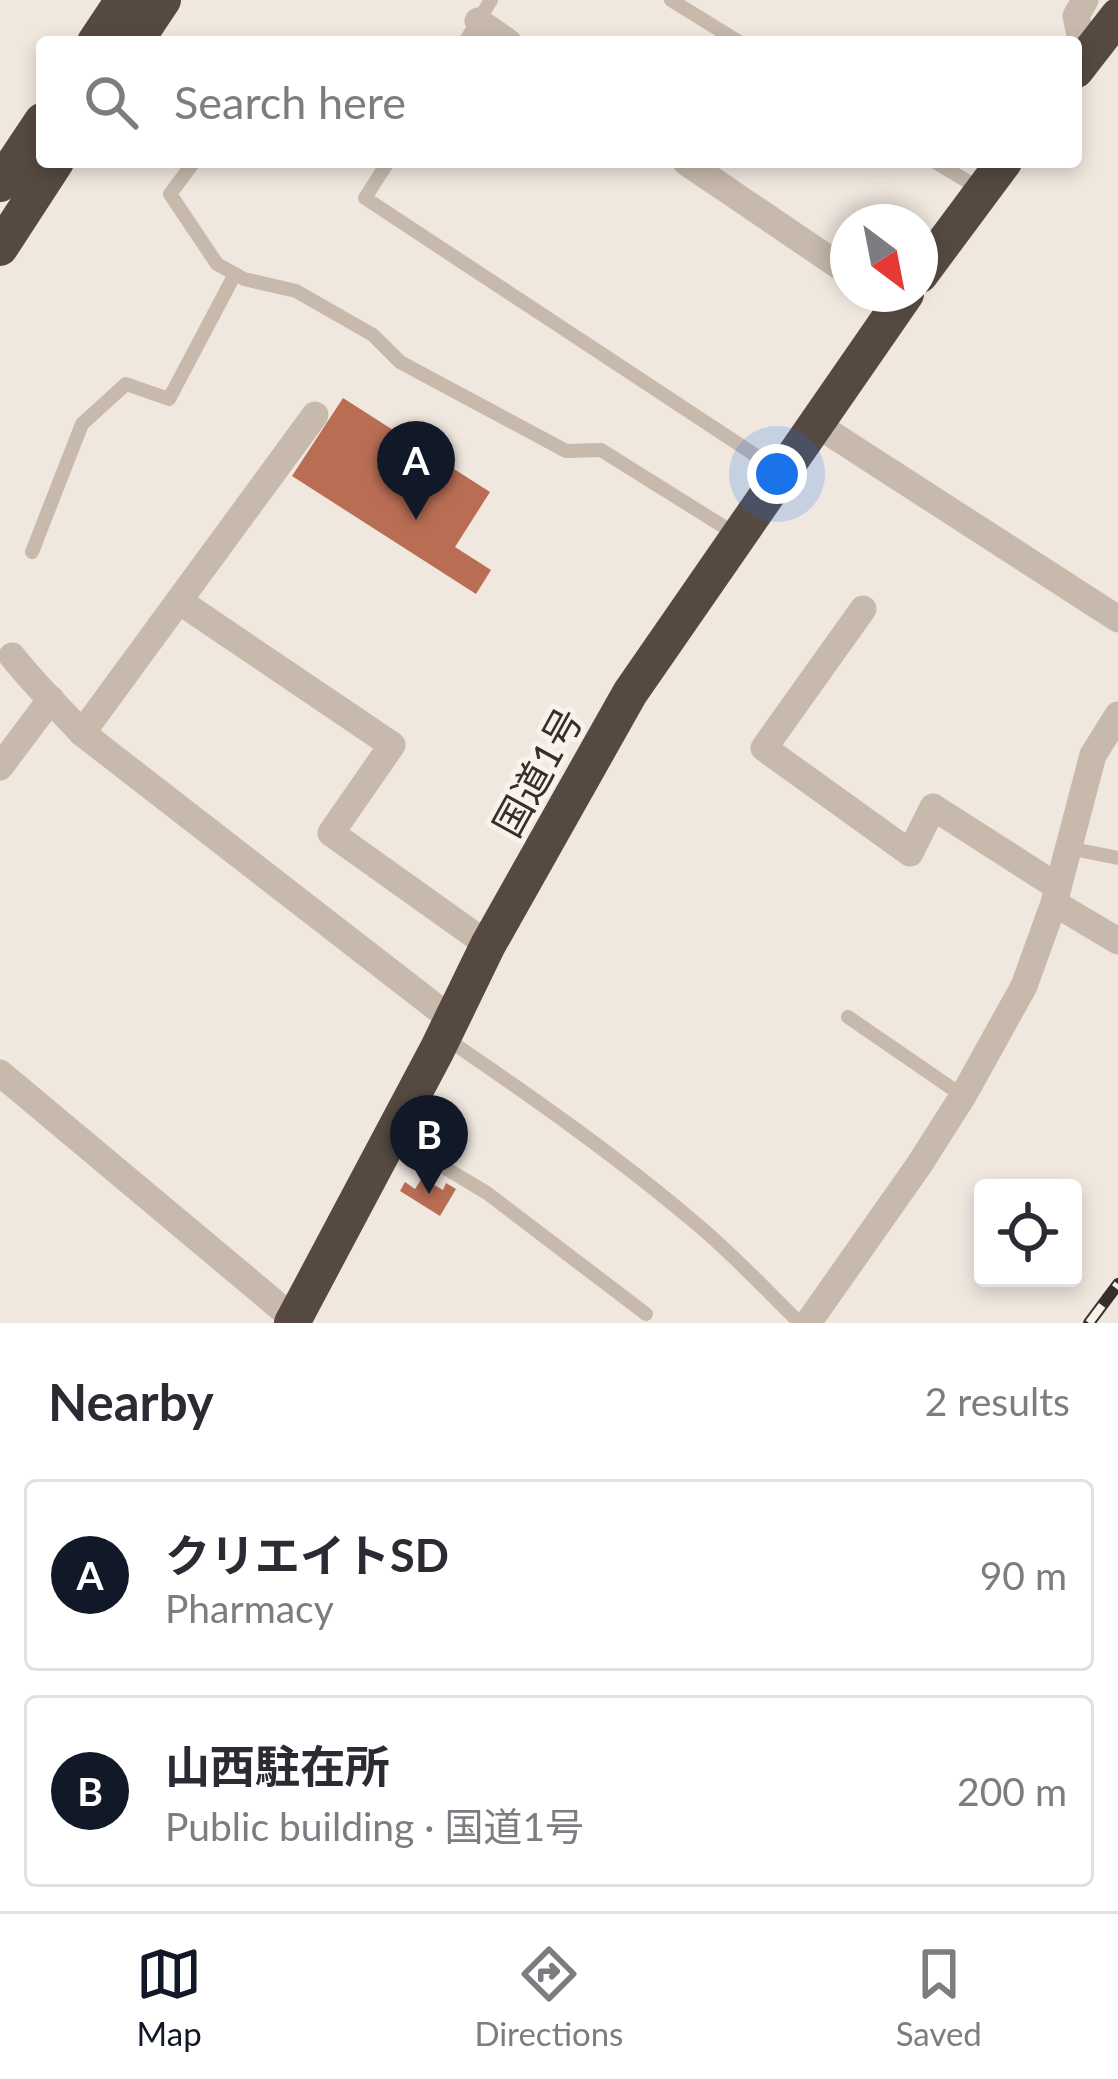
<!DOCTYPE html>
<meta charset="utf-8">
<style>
:root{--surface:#fff;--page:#f2f2f3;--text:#2b2b33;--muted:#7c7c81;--line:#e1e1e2;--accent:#111827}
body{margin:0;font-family:Lato,"Noto Sans JP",sans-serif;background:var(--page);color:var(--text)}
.controls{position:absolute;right:36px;bottom:36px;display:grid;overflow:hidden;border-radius:12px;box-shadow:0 6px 18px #0003}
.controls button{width:108px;height:108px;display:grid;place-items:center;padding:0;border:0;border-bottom:3px solid var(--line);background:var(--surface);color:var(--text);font:60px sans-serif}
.compass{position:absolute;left:830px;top:204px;width:108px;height:108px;border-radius:50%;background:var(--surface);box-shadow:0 6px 18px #0003;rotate:148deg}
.you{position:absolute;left:777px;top:474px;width:42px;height:42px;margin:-30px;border:9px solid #fff;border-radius:50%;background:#1a73e8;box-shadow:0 0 0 18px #1a73e833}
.badge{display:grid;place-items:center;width:78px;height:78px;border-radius:50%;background:var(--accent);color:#fff;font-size:39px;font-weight:700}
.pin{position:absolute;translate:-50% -99px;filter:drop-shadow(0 3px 6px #0008)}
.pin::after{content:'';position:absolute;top:63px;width:42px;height:36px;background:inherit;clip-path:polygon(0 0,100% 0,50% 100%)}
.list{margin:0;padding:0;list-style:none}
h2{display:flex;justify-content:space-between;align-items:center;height:156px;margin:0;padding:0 48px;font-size:51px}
h2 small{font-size:39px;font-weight:400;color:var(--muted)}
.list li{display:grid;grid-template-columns:78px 1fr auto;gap:36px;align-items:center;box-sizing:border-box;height:192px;margin:0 24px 24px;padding:0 24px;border:3px solid var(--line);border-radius:12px}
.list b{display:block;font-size:45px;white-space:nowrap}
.list p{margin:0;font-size:39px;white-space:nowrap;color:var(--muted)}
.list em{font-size:39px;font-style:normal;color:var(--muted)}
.icon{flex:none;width:66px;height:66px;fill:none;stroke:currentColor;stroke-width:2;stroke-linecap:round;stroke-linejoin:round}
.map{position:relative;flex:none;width:1118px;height:1323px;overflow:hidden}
.search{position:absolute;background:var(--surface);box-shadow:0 6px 18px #0003;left:36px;right:36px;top:36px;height:132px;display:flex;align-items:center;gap:30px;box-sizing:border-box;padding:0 42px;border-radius:12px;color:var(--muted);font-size:45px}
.sheet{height:588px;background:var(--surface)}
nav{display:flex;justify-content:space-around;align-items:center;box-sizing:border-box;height:168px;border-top:3px solid var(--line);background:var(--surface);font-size:33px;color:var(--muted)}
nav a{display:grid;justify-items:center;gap:6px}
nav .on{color:var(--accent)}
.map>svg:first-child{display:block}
.building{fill:#b96e54}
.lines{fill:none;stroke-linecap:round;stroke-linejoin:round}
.lane{stroke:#c7b9ac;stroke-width:14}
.street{stroke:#c7b9ac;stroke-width:27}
.highway{stroke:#564942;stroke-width:36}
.rail-casing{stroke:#362e2a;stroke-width:12}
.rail{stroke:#f8f2eb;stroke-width:8;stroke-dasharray:22;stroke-linecap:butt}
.labels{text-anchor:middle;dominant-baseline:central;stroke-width:10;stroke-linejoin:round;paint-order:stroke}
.street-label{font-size:39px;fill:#362e2a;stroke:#f8f2eb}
</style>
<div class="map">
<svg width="1118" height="1323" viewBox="0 0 1118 1323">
<rect width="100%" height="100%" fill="#f0e8df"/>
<g class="building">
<path d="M343 398 490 492 455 547 491 570 476 594 292 476Z"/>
<path d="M422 1178 443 1190 446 1183 456 1189 440 1216 400 1191 405 1182 415 1189Z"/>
</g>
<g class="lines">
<g class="lane">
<path d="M671 0 739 42"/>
<path d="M465 42 491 0"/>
<path d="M194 162 170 194 217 264 244 279 296 291 373 335 400 362 566 451 601 450 737 535"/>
<path d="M388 162 365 198 781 472"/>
<path d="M935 162 982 190"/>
<path d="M32 552 82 424 126 384 169 399 235 274"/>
<path d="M1068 848 1118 858"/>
<path d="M848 1017 963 1096"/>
<path d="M447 1039C532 1097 615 1155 693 1221 731 1252 765 1289 800 1323"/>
<path d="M395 1138 487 1193 646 1314"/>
</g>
<g class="street">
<path d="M1085 0 1076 16 1080 34 1091 51"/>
<path d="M478 21 508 42"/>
<path d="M686 162 848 272"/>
<path d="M816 424 1118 619"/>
<path d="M179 601 392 745 331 833 488 945"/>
<path d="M863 609 764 748 910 853 933 807 1058 887"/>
<path d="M12 656C34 684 58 707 82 733L451 1019"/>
<path d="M82 733 315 415"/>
<path d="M0 767 51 699"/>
<path d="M1054 903 1118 941"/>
<path d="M0 1073 294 1319"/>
<path d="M808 1323 919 1165 963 1096 1024 986 1054 903 1093 755 1118 715"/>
</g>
<g class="highway">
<path d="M95 42 123 0"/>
<path d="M135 42 163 0"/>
<path d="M1076 70 1118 16"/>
<path d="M0 184 42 121"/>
<path d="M0 248 56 162"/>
<path d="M920 275 1004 162"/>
<path d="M292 1323 437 1050 488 945 630 693 906 294"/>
</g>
<g class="rail-casing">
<path id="rail" d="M1089 1323 1118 1284"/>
</g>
<use href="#rail" class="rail"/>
</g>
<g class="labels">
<g class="street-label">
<text transform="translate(537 772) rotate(-61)">国道1号</text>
</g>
</g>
</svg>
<div class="controls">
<button><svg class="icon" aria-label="locate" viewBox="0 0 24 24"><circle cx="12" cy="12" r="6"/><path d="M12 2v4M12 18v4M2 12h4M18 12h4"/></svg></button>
</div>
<svg class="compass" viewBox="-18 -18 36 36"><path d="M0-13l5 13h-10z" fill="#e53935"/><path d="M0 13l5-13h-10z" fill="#7c7c81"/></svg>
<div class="you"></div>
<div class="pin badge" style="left:416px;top:520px">A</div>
<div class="pin badge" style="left:429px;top:1194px">B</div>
<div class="search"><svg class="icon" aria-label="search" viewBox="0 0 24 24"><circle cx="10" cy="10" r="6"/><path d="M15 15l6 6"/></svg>Search here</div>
</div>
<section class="sheet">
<h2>Nearby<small>2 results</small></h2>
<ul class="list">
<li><span class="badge">A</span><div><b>クリエイトSD</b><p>Pharmacy</p></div><em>90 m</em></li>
<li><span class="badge">B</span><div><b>山西駐在所</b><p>Public building · 国道1号</p></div><em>200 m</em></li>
</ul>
</section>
<nav>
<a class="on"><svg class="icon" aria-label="map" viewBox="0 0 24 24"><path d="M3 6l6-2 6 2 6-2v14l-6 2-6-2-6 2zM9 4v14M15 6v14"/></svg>Map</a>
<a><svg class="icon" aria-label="directions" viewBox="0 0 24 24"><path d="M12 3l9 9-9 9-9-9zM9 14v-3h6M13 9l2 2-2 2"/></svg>Directions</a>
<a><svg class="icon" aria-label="saved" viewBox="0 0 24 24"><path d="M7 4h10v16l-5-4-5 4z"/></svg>Saved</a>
</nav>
